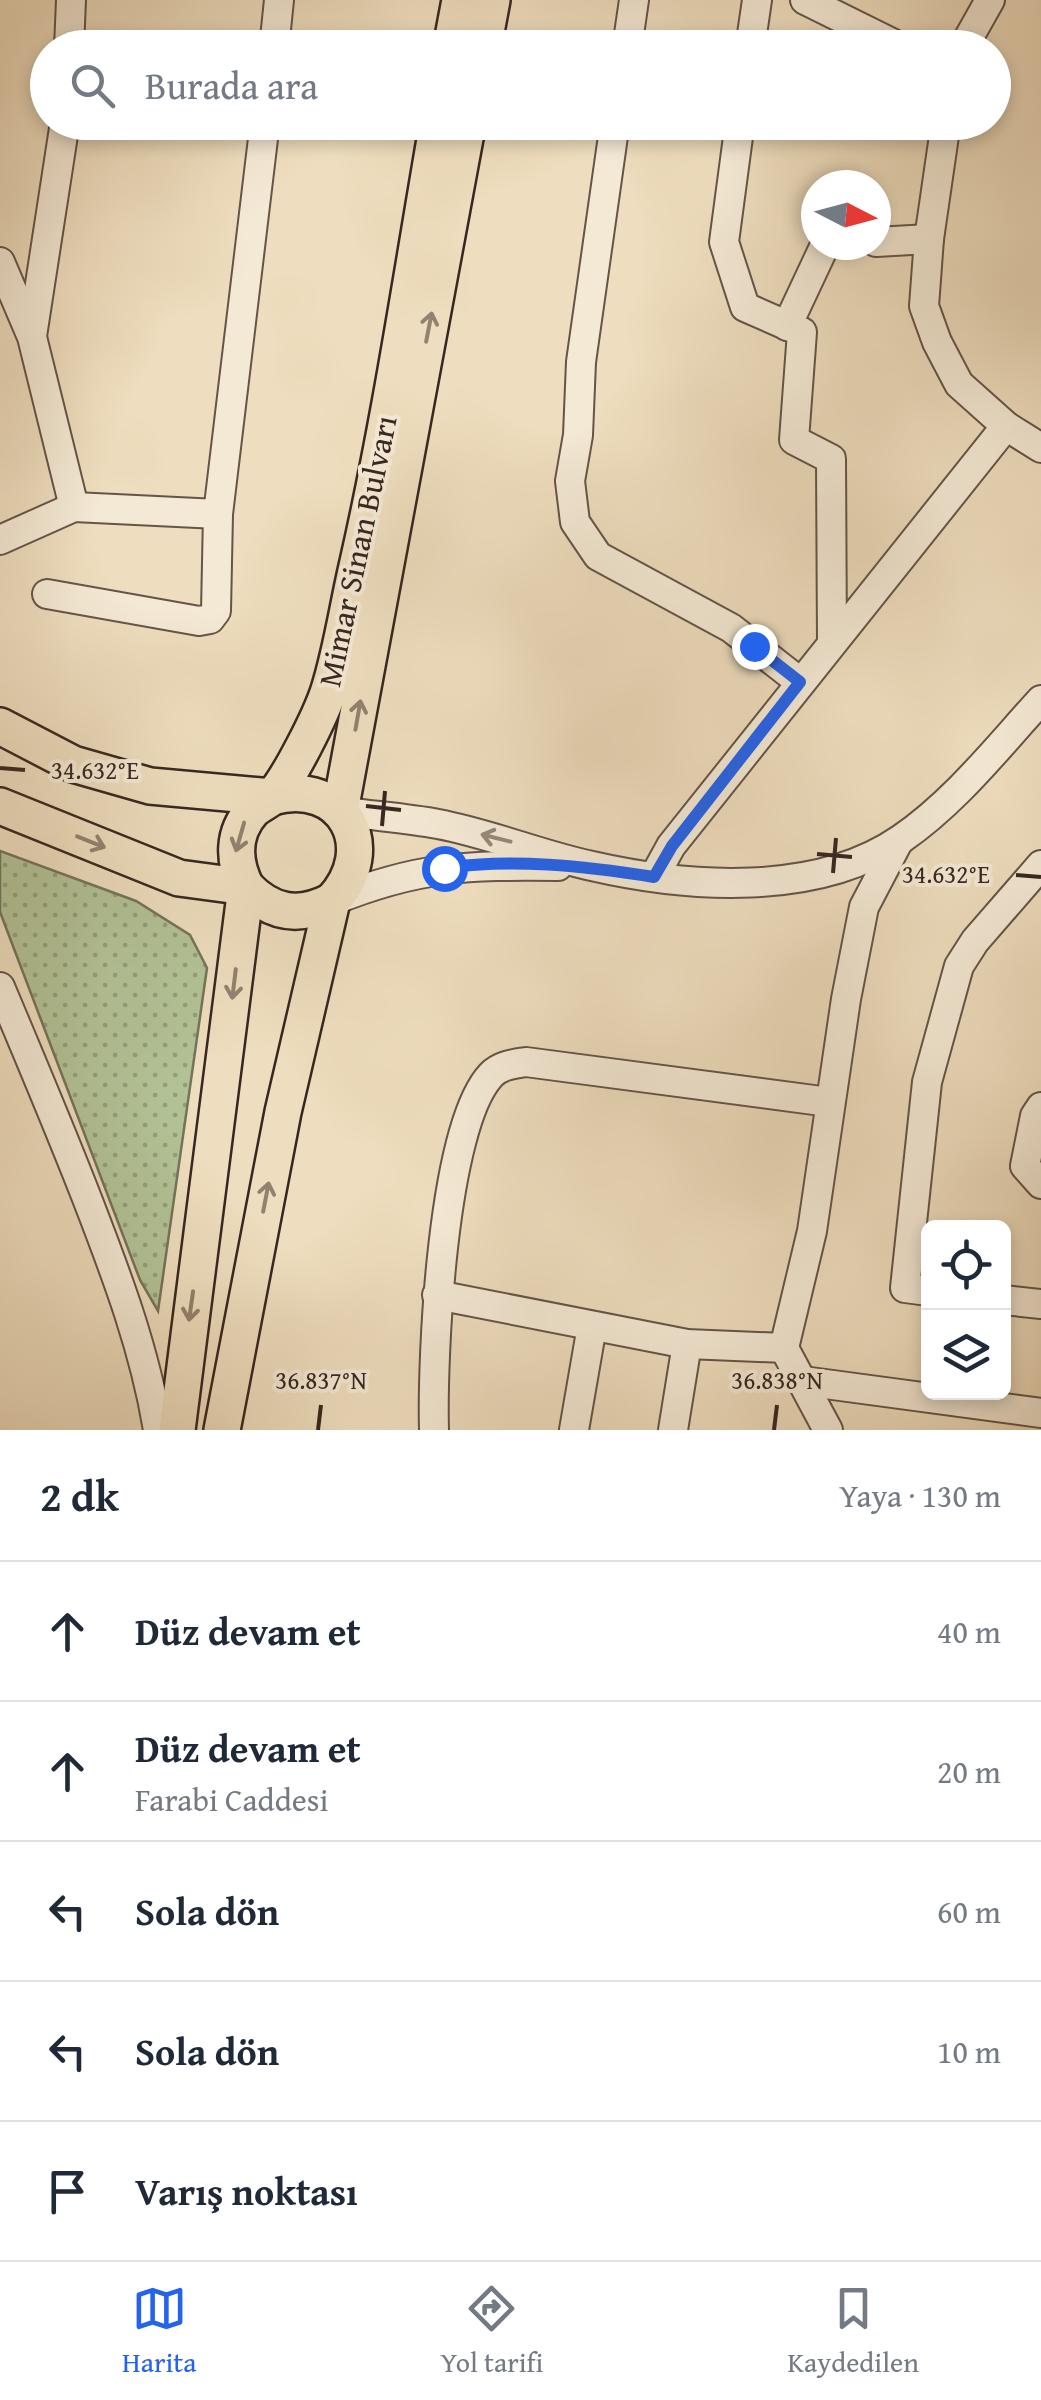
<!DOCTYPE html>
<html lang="tr">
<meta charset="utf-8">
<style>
:root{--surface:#fff;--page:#f6f6f7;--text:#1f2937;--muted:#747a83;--line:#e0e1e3;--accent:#2563eb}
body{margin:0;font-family:"Gentium Book Plus",serif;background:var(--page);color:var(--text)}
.controls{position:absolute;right:30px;bottom:30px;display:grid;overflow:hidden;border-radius:15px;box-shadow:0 5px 15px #0003}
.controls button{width:90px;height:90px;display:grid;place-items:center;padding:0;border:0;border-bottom:2px solid var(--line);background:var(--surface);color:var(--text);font:50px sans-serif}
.compass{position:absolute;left:801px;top:170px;width:90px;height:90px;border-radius:50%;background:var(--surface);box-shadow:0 5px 15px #0003;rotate:96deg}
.stop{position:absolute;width:30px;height:30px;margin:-22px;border:8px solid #2563eb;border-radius:50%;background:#fff}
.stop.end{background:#2563eb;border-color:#fff;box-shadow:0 2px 10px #0008}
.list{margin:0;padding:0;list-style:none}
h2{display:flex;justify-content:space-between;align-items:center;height:130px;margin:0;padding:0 40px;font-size:42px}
h2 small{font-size:32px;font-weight:400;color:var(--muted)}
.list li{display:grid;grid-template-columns:65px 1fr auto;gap:30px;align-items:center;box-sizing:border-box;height:140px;padding:0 40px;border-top:2px solid var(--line)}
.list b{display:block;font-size:38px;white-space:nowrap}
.list p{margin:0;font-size:32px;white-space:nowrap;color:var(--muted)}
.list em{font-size:32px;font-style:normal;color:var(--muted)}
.icon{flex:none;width:55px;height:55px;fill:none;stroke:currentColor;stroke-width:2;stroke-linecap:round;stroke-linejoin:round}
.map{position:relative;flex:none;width:1041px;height:1430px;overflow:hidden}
.search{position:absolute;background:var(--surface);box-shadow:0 5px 15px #0003;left:30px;right:30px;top:30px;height:110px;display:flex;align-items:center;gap:25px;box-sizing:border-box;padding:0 35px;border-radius:55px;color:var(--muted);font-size:38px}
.sheet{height:830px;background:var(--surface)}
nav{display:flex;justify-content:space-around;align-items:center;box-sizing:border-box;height:140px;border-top:2px solid var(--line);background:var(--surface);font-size:28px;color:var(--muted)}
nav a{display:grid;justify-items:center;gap:5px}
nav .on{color:var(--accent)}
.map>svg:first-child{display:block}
.grass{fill:url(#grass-dots);stroke:#74745c;stroke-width:2.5}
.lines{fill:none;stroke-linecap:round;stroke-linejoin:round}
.minor-casing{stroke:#655448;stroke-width:32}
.major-casing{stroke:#372721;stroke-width:40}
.minor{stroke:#f4e9d5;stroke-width:28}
.major{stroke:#eeddbe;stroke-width:35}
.oneway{stroke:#928270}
.oneway2{stroke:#96887b}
.route{stroke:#2563eb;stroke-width:12}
.ticks{fill:none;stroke:#372721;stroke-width:4}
.labels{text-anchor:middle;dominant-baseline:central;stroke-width:8;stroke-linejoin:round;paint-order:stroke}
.street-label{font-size:32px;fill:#372721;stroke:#f4e9d5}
.ticks-label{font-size:25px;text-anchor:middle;fill:#372721;stroke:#f4e9d5;stroke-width:8;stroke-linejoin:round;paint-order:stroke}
</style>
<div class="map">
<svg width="1041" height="1430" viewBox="0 0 1041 1430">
<defs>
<pattern id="grass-dots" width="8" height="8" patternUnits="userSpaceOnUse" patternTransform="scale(2.5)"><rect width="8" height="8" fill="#b2c296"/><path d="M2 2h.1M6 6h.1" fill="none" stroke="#929e7a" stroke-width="1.8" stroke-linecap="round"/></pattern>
</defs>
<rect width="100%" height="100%" fill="#eeddbe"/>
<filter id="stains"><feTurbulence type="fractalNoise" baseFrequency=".002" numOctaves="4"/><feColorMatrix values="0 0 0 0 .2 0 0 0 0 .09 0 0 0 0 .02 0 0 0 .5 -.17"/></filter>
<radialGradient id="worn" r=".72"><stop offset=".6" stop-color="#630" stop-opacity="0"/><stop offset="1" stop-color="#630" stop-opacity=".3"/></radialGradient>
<path class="grass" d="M0 851 136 901 190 935 207 968 158 1311 140 1280 0 912Z"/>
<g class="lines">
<g class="minor-casing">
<g id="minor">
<path d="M805 0 902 48"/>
<path d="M69 48 71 0"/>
<path d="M274 48 279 0"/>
<path d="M627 48 634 0"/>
<path d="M750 48 757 0"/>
<path d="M963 48 990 0"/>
<path d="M615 122 581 362 578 435 570 481 575 522 598 556 731 628 800 682"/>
<path d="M740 122 724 242 745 307 802 332 794 440 831 459 832 642"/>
<path d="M946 122 929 239 924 306 937 342 959 384 1006 426 1041 448"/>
<path d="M876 242 929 239"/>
<path d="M0 262 32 337 74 507"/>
<path d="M787 326 825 245"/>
<path d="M32 336 65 122"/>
<path d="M0 540 74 507 218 514 265 122"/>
<path d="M47 594 199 621 210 619 216 611 218 514"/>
<path d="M340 811C373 816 406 818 438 824 491 834 540 855 592 866 688 888 817 897 901 839 955 802 997 748 1041 700"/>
<path d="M654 877 671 846 1006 426"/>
<path d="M332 901C418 866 467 865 558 866"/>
<path d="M0 987C30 1058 60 1129 88 1201 117 1276 145 1350 158 1430"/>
<path d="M1041 1107 1035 1116 1025 1166 1041 1184"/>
<path d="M928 1291 905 1288 927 1082 959 966 975 941 1041 865"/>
<path d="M437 1295 687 1344 784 1348"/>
<path d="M1004 1300 1041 1304"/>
<path d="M803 1381 1041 1413"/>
<path d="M434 1430C432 1357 442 1127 491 1075 500 1065 514 1064 526 1062L829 1102"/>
<path d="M574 1430 592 1326"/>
<path d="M673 1430 687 1344"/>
<path d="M828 1430 784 1348 812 1231 846 999 864 907 898 842"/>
</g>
</g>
<g class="major-casing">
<g id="major">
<path d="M451 48 460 0"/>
<path d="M483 48 492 0"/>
<path d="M0 726 73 764 150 786 272 797C343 777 382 848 332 901L283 1112 222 1430"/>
<path d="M0 806 179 878 246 887"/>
<path d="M340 811 468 122"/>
<path d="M246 887C272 914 299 918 332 901"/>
<path d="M177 1430 246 887C233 861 232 833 253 810 259 805 266 802 272 797 289 779 321 715 329 690 341 652 347 611 356 571 390 423 412 272 438 122"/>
</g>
</g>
<use href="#minor" class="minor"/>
<use href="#major" class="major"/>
</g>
<defs><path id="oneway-shaft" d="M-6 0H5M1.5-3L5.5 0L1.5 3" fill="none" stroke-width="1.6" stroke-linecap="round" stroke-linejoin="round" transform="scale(2.5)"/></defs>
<g class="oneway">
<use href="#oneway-shaft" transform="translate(429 327) rotate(-79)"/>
<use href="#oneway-shaft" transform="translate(358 715) rotate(-80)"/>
<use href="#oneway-shaft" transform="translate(240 837) rotate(106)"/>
<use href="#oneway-shaft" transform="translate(91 842) rotate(22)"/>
<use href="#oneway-shaft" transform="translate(234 984) rotate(97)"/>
<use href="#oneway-shaft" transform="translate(266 1197) rotate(-79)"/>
<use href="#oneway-shaft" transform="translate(191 1306) rotate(98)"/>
</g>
<use class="oneway2" href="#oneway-shaft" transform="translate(496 838) rotate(-166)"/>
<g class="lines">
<path class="route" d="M444 868C512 858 585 866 654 877L672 846 800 682 754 646"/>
</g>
<path class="ticks" d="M0 768 25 770M366 806 401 810M382 826 385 791M817 854 852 857M833 873 836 838M1016 875 1041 877M318 1430 321 1405M774 1430 777 1405"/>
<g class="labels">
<g class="street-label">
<text transform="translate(357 551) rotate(-78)">Mimar Sinan Bulvarı</text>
</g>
</g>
<g class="ticks-label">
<text x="95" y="779">34.632°E</text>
<text x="946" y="883">34.632°E</text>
<text x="321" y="1389">36.837°N</text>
<text x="777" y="1389">36.838°N</text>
</g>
<rect width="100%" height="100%" filter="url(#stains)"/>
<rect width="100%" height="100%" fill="url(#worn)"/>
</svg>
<div class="controls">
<button><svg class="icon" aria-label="locate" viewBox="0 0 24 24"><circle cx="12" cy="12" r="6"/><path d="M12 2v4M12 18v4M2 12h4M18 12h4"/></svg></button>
<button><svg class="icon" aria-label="layers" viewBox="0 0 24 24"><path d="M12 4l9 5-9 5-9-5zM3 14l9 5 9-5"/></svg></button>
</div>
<svg class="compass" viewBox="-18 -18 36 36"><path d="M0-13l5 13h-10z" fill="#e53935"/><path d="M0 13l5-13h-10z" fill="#747a83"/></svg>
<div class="stop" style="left:444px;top:868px"></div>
<div class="stop end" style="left:754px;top:646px"></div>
<div class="search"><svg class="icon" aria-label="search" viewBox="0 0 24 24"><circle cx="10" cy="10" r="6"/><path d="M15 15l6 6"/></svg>Burada ara</div>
</div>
<section class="sheet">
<h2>2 dk<small>Yaya · 130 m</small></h2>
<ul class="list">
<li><svg class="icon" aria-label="ahead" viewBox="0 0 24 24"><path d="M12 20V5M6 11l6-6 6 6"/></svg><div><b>Düz devam et</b></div><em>40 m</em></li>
<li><svg class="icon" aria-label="ahead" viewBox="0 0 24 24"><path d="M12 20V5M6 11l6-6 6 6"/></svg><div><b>Düz devam et</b><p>Farabi Caddesi</p></div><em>20 m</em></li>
<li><svg class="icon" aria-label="left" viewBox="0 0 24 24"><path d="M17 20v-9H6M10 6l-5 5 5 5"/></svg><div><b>Sola dön</b></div><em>60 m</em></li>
<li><svg class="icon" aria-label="left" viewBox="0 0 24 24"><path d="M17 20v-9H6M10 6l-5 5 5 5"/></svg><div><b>Sola dön</b></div><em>10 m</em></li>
<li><svg class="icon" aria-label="arrive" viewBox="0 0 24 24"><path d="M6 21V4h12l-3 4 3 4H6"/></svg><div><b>Varış noktası</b></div></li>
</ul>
</section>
<nav>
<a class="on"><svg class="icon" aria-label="map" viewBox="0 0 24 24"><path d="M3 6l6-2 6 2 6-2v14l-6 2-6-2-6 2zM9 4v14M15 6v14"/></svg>Harita</a>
<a><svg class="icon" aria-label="directions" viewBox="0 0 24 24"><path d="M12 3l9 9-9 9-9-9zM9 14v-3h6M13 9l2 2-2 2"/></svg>Yol tarifi</a>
<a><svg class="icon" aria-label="saved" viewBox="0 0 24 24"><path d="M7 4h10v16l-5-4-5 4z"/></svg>Kaydedilen</a>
</nav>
